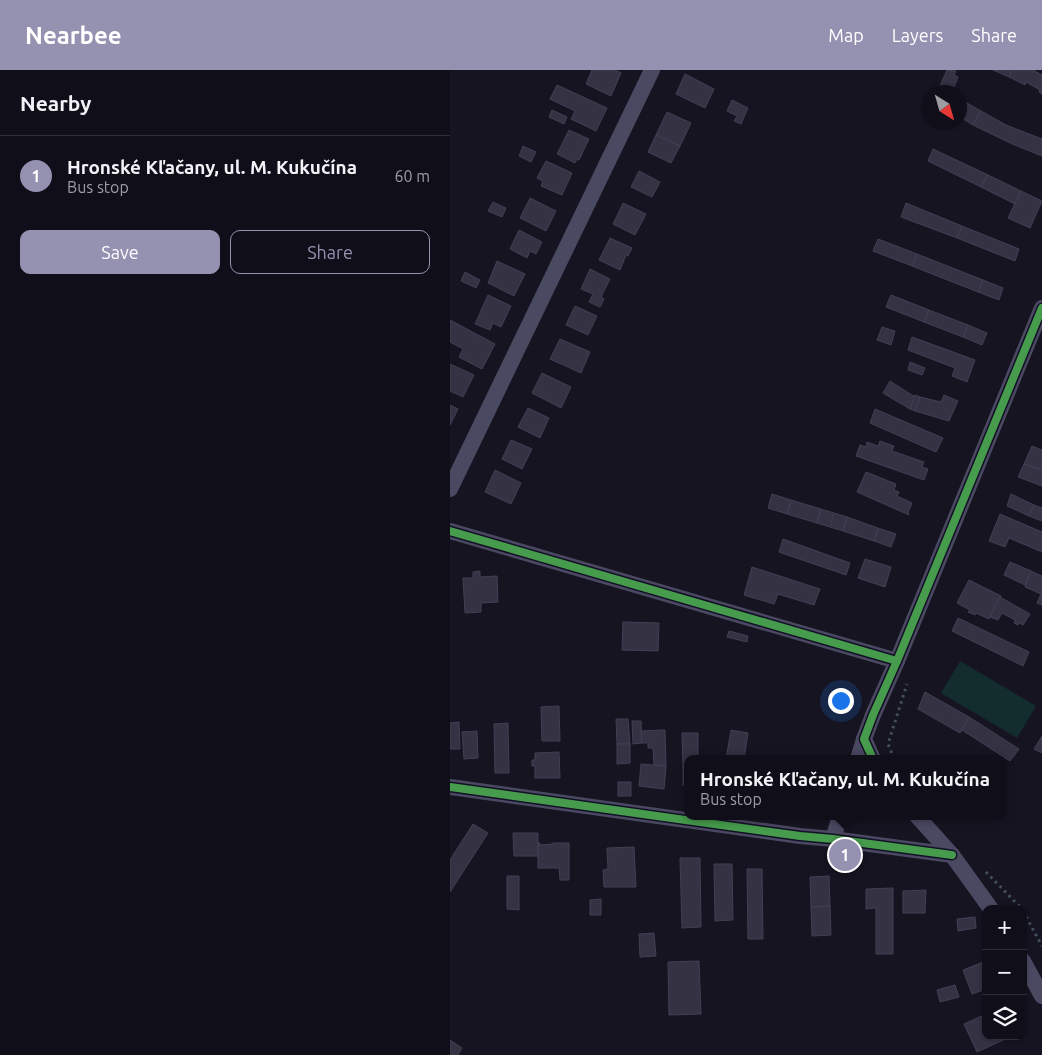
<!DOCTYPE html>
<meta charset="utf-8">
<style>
:root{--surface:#100f19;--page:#191822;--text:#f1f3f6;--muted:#9c9ca2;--line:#302f38;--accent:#9591b1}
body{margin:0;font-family:Ubuntu,sans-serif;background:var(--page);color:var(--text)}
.controls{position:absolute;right:15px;bottom:15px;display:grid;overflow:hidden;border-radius:10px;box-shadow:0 1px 4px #0004}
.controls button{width:45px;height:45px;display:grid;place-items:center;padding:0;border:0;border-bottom:1px solid var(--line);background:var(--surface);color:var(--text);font:25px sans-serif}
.compass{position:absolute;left:472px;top:15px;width:45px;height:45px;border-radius:50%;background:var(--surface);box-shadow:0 1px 4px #0004;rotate:143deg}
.you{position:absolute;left:390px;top:630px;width:18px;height:18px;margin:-12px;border:4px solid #fff;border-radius:50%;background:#1a73e8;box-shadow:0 0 0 8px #1a73e833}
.badge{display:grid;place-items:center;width:32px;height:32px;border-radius:50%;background:var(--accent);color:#fff;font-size:16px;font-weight:700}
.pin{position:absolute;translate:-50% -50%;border:2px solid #fff;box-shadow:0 1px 5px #0006}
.popup{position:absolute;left:234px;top:685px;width:322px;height:65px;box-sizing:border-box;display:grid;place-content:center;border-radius:10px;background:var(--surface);filter:drop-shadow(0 1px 4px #0005);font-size:16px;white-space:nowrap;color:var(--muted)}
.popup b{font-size:19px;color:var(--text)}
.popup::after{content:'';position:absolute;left:50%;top:100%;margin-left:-10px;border:10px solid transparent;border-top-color:var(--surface)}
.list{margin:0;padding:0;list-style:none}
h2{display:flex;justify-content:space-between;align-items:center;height:65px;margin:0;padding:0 20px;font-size:21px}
h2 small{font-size:16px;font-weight:400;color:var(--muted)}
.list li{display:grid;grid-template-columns:32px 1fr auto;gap:15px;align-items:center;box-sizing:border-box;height:80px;padding:0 20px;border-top:1px solid var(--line)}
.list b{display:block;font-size:19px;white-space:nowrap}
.list p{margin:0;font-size:16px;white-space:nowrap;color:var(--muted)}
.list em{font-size:16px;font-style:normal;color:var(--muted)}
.actions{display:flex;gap:10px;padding:15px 20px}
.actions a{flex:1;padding:11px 0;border:1px solid var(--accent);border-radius:10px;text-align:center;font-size:18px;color:var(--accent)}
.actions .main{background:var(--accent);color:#fff}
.icon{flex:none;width:28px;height:28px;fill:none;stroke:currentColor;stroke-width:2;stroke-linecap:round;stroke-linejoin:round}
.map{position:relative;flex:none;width:592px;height:985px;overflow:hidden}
header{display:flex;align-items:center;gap:30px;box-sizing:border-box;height:70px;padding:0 25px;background:var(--accent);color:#fff}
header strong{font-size:24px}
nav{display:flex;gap:28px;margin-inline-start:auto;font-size:18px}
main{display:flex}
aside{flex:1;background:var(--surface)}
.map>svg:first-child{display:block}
.green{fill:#132c2d}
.building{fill:#343243;stroke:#433f54}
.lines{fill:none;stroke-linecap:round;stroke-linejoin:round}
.path{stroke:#44505f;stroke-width:3;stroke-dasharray:2.5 4;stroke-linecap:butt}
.minor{stroke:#4a4962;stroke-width:16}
.cycleway-casing{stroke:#130f26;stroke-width:11}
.cycleway{stroke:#469c4c;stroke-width:8}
</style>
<header>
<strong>Nearbee</strong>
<nav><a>Map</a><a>Layers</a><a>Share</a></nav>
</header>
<main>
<aside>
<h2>Nearby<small></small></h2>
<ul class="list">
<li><span class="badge">1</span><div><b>Hronské Kľačany, ul. M. Kukučína</b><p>Bus stop</p></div><em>60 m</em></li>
</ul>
<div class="actions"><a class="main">Save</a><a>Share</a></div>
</aside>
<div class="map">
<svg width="592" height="985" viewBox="0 0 592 985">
<rect width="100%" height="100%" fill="#161421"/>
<path class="green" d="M510 591 586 636 567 668 491 623Z"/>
<g class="building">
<path d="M142 0H165L171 3 161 26 136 14Z"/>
<path d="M497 0 506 1 504 5 508 7 502 22H498L489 18Z"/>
<path d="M543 0H562L559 7Z"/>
<path d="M562 0H583L592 5V24L589 22 590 20 576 12 575 15 559 7Z"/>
<path d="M235 4 264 19 255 38 226 24Z"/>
<path d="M107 15 157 38 146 61 121 49 125 41 100 29Z"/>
<path d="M510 29 531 41 523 55 510 47Z"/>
<path d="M282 30 298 38 291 54 284 51 287 46 277 41Z"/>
<path d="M102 40 117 47 114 54 99 47Z"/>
<path d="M531 41 556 55 592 69V86L560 73 523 55Z"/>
<path d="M217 42 241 53 230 76 206 65Z"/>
<path d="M119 60 139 69 129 90 127 89 125 93 107 84Z"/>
<path d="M206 65 230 76 221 93 198 82Z"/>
<path d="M73 76 86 82 81 92 69 86Z"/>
<path d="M483 79 538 105 531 117 478 91Z"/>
<path d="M96 91 122 103 112 125 91 116 93 111 87 108Z"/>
<path d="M189 101 210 112 202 127 181 117Z"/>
<path d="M538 105 571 121 565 134 531 117Z"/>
<path d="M571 121 592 131 580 158 558 148Z"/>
<path d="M80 128 106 141 96 161 70 148Z"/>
<path d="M43 132 56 138 52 147 38 141Z"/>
<path d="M173 133 196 144 185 165 163 154Z"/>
<path d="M456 133 512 156 507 168 451 147Z"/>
<path d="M512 156 569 179 565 191 507 168Z"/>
<path d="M69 160 92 172 86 184 80 181 77 188 60 179Z"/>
<path d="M160 168 182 178 178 186 176 185 170 200 149 190Z"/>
<path d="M428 169 467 184 462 196 423 181Z"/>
<path d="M467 184 533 210 528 222 462 196Z"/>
<path d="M47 191 75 204 64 226 38 213Z"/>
<path d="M140 199 160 209 151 227 154 229 150 237 139 232 143 224 131 219Z"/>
<path d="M15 202 30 210 26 218 11 211Z"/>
<path d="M533 210 553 218 549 230 528 222Z"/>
<path d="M38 225 61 236 51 257 43 253 40 260 25 254Z"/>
<path d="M441 225 479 240 474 252 436 237Z"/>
<path d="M125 236 147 246 138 265 116 255Z"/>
<path d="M479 240 518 255 513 267 474 252Z"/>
<path d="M0 250 45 274 32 299 9 287 13 279 0 272Z"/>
<path d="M518 255 537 263 532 275 513 267Z"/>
<path d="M432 257 445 261 441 275 427 270Z"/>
<path d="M462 267 525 290 517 312 502 306 505 298 458 280Z"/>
<path d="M110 269 140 282 131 303 100 289Z"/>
<path d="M460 292 475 298 472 305 458 300Z"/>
<path d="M0 294 24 305 13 327 0 321Z"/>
<path d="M92 303 121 317 111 338 82 323Z"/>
<path d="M440 311 465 327 460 339 433 323Z"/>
<path d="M465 325 470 327 465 341 460 339Z"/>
<path d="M494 325 508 331 499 351 465 341 470 327 491 332Z"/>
<path d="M0 335 8 339 0 355Z"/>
<path d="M78 338 99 348 90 368 68 357Z"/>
<path d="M425 339 493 368 486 382 420 353Z"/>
<path d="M61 370 82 379 72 399 52 389Z"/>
<path d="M430 371 444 376 442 381 474 392 472 397 478 399 474 410 406 386 410 375 416 377 417 372 428 376Z"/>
<path d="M582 376 592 380V400L574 394Z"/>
<path d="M574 394 592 400V416L568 407Z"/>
<path d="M45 400 71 413 61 434 35 422Z"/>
<path d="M416 402 446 414 444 420 449 422 447 426 462 433 458 443 459 445 407 422Z"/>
<path d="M322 424 341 430 337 444 318 438Z"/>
<path d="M561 424 584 435 579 446 557 436Z"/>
<path d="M341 430 371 439 367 453 337 444Z"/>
<path d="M584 435 592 438V451L579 446Z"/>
<path d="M371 439 384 443 380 457 367 453Z"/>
<path d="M384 443 397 447 393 461 380 457Z"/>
<path d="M550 444 592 462V482L559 468 555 477 539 471Z"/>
<path d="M397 447 428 458 424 471 393 461Z"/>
<path d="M428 458 446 464 441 477 424 471Z"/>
<path d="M333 469 400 493 396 505 329 482Z"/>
<path d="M415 489 441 497 435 517 408 508Z"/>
<path d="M560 492 581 501 575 515 554 505Z"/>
<path d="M302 497 370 519 364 535 328 524 324 534 294 525Z"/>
<path d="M30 501V507L47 506 48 532 31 533V542L15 543 13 508H23V502Z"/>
<path d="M581 501 592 506V535L587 533 591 524 575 517Z"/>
<path d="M519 510 551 526 539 549 526 543 525 545 518 542 520 540 507 533Z"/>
<path d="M550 527 580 544 573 555 570 553 568 555 564 553 565 550 552 543 548 550 540 547Z"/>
<path d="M508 548 579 582 573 596 502 561Z"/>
<path d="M173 552 209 553 208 581 172 580Z"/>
<path d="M279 561 298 566 297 572 277 567Z"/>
<path d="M475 622 519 647 510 663 468 639Z"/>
<path d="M109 636 110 671H92L91 637Z"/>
<path d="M519 647 569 679 560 691 512 660Z"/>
<path d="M166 649H178L180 674H167Z"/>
<path d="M182 651H191L192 673 183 674Z"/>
<path d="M9 652 10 679H0V653Z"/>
<path d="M58 653 59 703H45L44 654Z"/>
<path d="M215 660 216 696 204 695 203 678H198V673H192L191 661Z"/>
<path d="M281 660 298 663 294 689H276Z"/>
<path d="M27 661 28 688 14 689 12 662Z"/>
<path d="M232 663H248V689H238V697H233Z"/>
<path d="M592 666V683L584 679Z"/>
<path d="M167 674H180V693L167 694Z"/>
<path d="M109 682 110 708H85V696H82V690H85V683Z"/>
<path d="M191 694 216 696 214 719 189 716Z"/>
<rect x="233" y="697" width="5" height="18"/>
<rect x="168" y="712" width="13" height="14"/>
<path d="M23 754 38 763 0 822V790Z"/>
<path d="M63 763H88V786H64Z"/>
<path d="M88 773H90V775L103 774V773H119V810H110L109 798H88Z"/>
<path d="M184 777 186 817H154L153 800 158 799 157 778Z"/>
<path d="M230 788H250L251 857 232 858Z"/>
<path d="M264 794H282L283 850 265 851Z"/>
<path d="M297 799H312L313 869H298Z"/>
<path d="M57 806H69V840L57 839Z"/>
<path d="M379 806 380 836 361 837 360 807Z"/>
<path d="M443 818V884H426V838L416 839V819Z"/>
<path d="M476 820 475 843H453V821Z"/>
<path d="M151 829V845H140V830Z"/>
<path d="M380 836 381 865 362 866 361 837Z"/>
<path d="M525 847 526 858 508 861 507 849Z"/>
<path d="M204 863 206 886 190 887 189 864Z"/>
<path d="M249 891 251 944 219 945 218 892Z"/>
<path d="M536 891V919L522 924 513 900Z"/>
<path d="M505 915 509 927 490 932 487 920Z"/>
<path d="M536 944V966H562L527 982 514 954Z"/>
<path d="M0 970 12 978 8 985H0Z"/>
</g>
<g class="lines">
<g class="path">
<path d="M444 689 438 674 457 614"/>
<path d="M536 802 572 839"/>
<path d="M573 841 592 876"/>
</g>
<g class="minor">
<path d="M0 419 202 0"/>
<path d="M0 461 447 591"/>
<path d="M408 689 414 669"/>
<path d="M423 689 414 669 423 645 447 591 592 238"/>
<path d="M0 717 350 766 383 769 502 785"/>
<path d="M467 746 502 785 541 839"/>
<path d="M383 769 390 746"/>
<path d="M573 891 592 926"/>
</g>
<g class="cycleway-casing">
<g id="cycleway">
<path d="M0 461 447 591"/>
<path d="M423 689 414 669 423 645 447 591 592 238"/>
<path d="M0 717 350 766 383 769 502 785"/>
</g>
</g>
<use href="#cycleway" class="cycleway"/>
</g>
</svg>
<div class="controls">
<button>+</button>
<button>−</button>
<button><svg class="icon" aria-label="layers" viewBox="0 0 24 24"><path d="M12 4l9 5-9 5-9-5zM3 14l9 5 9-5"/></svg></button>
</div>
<svg class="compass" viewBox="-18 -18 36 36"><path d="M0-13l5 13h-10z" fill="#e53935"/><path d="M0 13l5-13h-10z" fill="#9c9ca2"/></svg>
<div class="you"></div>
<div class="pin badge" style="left:395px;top:785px">1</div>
<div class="popup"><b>Hronské Kľačany, ul. M. Kukučína</b>Bus stop</div>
</div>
</main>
